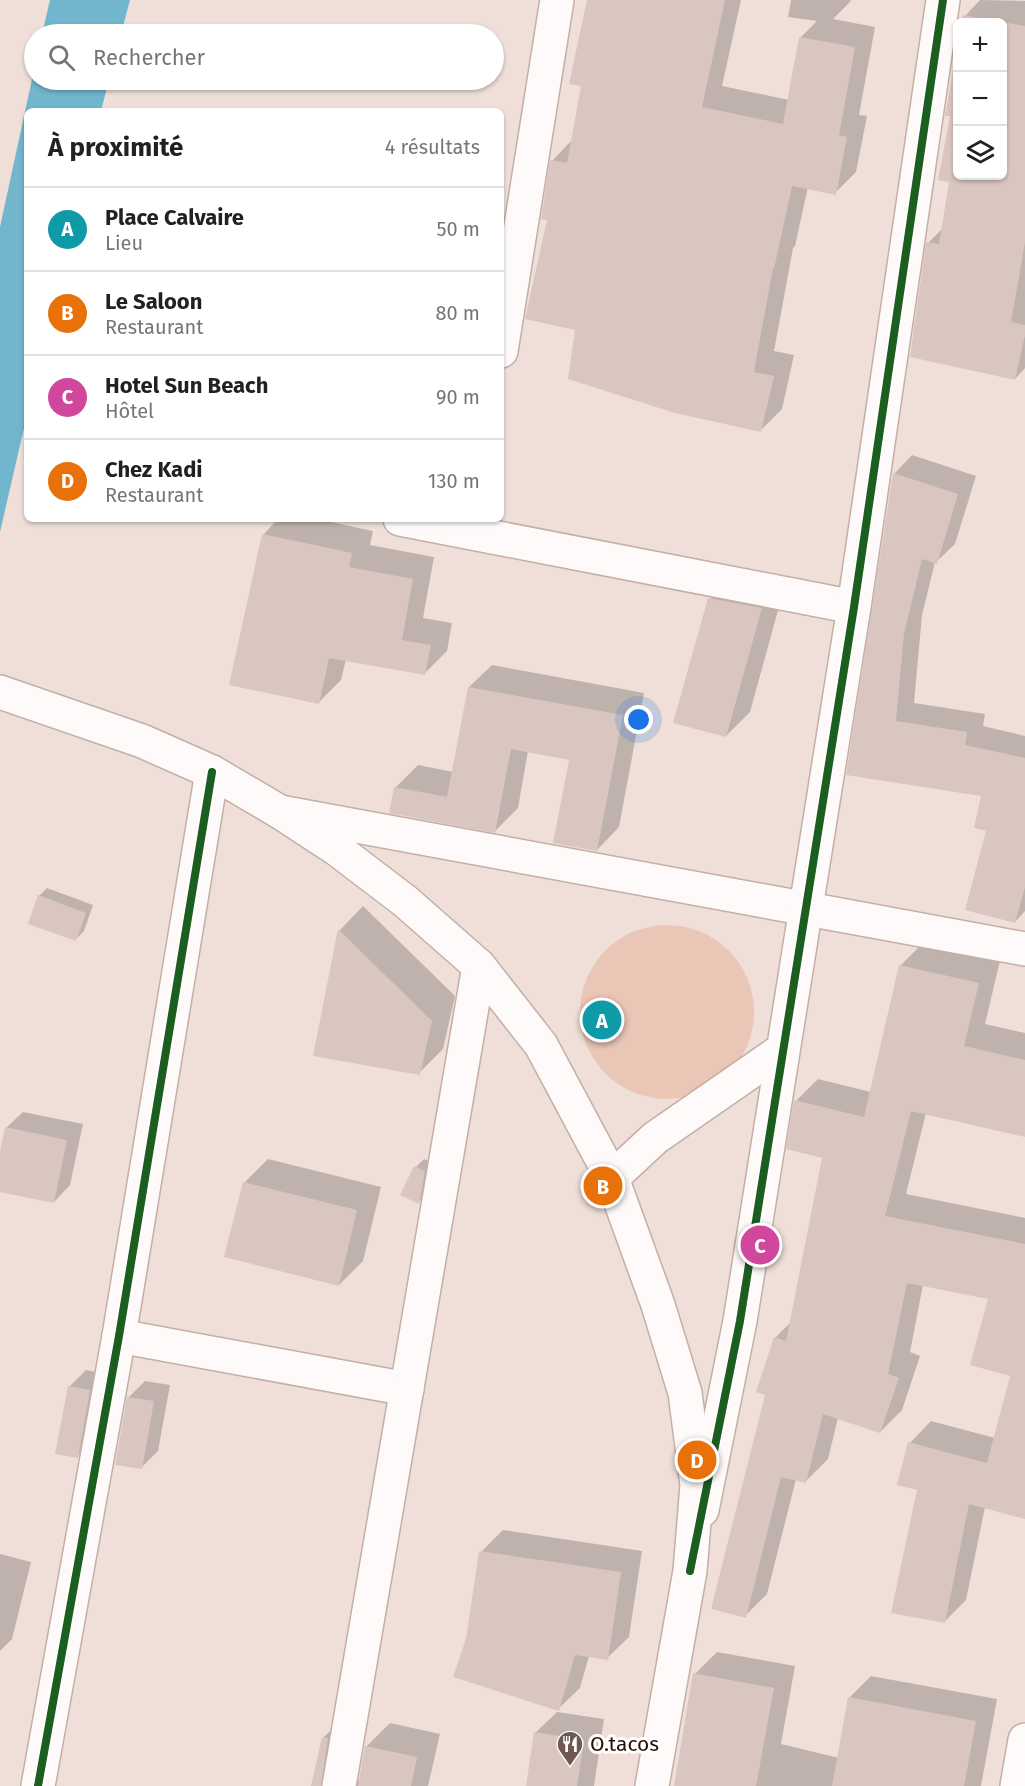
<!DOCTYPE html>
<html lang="fr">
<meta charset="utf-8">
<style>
:root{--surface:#fff;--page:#f2f2f2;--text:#202124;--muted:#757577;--line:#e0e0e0;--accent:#0b8043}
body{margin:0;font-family:"Fira Sans",sans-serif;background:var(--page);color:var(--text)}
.controls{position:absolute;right:18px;top:18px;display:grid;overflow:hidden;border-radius:9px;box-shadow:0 2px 4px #0004}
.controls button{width:54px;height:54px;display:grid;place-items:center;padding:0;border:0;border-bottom:2px solid var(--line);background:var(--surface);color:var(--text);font:30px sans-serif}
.you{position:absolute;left:639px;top:720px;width:21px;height:21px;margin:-15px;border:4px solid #fff;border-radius:50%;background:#1a73e8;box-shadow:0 0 0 9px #1a73e833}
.badge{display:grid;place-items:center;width:39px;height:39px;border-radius:50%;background:var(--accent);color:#fff;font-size:20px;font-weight:700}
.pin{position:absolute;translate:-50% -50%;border:3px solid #fff;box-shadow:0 2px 6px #0006}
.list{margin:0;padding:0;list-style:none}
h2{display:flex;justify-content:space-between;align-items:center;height:78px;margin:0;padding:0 24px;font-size:26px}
h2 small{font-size:20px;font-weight:400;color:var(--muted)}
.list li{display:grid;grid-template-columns:39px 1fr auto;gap:18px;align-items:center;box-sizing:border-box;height:84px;padding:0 24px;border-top:2px solid var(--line)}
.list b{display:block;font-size:22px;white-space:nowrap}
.list p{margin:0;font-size:20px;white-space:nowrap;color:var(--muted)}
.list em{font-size:20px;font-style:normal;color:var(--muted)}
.icon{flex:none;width:33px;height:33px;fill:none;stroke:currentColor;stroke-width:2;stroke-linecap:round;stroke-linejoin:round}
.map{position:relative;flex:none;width:1025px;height:1786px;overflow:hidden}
.search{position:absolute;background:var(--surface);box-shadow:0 2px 4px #0004;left:24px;top:24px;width:480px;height:66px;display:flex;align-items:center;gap:15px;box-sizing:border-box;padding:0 21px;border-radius:33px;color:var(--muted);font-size:22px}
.panel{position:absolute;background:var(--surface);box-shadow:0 2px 4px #0004;left:24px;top:108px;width:480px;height:414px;border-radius:9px}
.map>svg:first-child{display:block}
.green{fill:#eac6b6}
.water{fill:#72b6cd}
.shadow{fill:#0003}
.building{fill:#dac6c1}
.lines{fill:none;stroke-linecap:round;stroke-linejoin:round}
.street-casing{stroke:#c3afa6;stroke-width:36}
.secondary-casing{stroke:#c3afa6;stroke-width:36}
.street{stroke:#fdfaf9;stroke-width:33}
.secondary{stroke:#fdfaf9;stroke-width:33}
.cycleway-casing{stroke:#fff;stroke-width:11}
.cycleway{stroke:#1b5e20;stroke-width:8}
.labels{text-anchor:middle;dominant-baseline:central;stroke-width:6;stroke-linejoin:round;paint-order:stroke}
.poi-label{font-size:21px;fill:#2a1005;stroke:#fff;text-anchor:start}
</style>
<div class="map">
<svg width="1025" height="1786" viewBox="0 0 1025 1786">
<rect width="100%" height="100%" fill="#efdfd8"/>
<circle class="green" cx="667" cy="1012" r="87"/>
<g class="water">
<path d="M50 0H130L121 34H42Z"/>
<path d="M34 70V80H109L101 111H27V415L0 532V227Z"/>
</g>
<g class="shadow">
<path d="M588 0H741L722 86 789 100 800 38 817 21 788 17 791 0H851L850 2 833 19 875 27 859 115 867 116 856 172 835 193 808 187 795 246 793 248 774 351 794 355 782 409 761 430 577 329 549 219 552 161 572 140 582 85Z"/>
<path d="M980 0 1025 1V368L1015 379 928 243 943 228 951 181 952 115 947 114 958 56V176H1002V22H964L965 16Z"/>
<path d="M912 455 976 476 955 544 936 562H935L922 615 914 703 985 714 983 726 1025 736V911L1015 922 988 830 983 795 848 774 894 474Z"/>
<path d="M278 519H317L373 531 370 545 434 557 423 618 452 623 447 651 425 673 346 659 341 680 319 702 263 535Z"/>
<path d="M734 575 785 585 750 712 726 736 710 599Z"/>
<path d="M492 665 644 693 619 827 597 850 571 759 528 751 518 808 495 831 395 788 418 765 453 772 469 687Z"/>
<path d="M47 888 93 905 84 931 76 939 39 896Z"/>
<path d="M363 906 455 996 443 1049 419 1073 314 1055 340 930Z"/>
<path d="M923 943 1000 961 985 1024 1025 1033V1135L926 1113 906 1194 1025 1218V1378L990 1298 923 1285 910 1352 920 1356 902 1410 880 1432 838 1418 828 1459 806 1481 796 1479 767 1594 745 1616 767 1394 775 1338 791 1322 824 1157 796 1101 818 1079 871 1092 901 965Z"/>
<path d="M23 1112 83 1124 70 1185 54 1202 0 1191V1160L6 1128Z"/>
<path d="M268 1159 381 1187 363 1261 339 1285 244 1183Z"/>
<path d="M424 1159 432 1163 427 1194 419 1202 416 1167Z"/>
<path d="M86 1370 106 1374 94 1440 77 1456 69 1387Z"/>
<path d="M145 1381 170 1385 158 1451 141 1468 129 1397Z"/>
<path d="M1025 1384V1515L985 1507 966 1600 944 1622 910 1443 931 1421 995 1438Z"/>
<path d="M503 1530 642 1551 629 1637 607 1658 589 1656 580 1688 558 1709 468 1639 481 1552Z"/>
<path d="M0 1554 31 1562 12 1639 0 1651Z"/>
<path d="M717 1652 795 1666 781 1744 839 1758 849 1698 871 1676 997 1699 981 1786H675L695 1674Z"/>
<path d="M557 1712 604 1719 594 1786H528L535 1733Z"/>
<path d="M347 1714 350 1776 360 1781 366 1747 390 1723 440 1734 428 1786H312L323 1738Z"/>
</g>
<g class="building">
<path d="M587 0H725L702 107 783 124 799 37 855 47 839 135 847 137 836 195 792 186 774 269 773 268 754 372 774 376 761 432 675 413 568 379 575 330 525 319 547 220 541 219 550 160 567 163 581 86 569 84Z"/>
<path d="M963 15 1025 26V242L1011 322 1025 325V335L1015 380 910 357 926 242 939 244 949 182 938 180 950 116H945L957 48V176H1002V22H962Z"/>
<path d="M893 473 958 494 937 564 922 559 904 634 896 721 967 732 965 745 1025 758V887L1015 923 965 910 986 831 974 828 981 796 846 775Z"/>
<path d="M262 534 352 553 349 567 413 579 402 640 431 645 425 675 329 658 319 704 229 685Z"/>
<path d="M708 598 762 608 726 737 673 723Z"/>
<path d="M468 687 623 715 597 851 553 843 569 760 511 749 495 833 389 813 394 787 447 797Z"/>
<path d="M38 895 86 913 76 941 28 924Z"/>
<path d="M338 929 432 1021 420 1075 313 1056Z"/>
<path d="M899 965 979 983 964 1046 1025 1060V1137L911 1111 885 1216 1025 1244V1519L969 1504 945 1623 891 1613 917 1490 897 1485 908 1442 987 1463 1010 1376 970 1365 988 1299 907 1283 888 1374 899 1378 880 1433 823 1414 806 1483 781 1477 746 1618 711 1609 765 1395 756 1392 774 1337 786 1341 822 1158 786 1149 794 1100 864 1117Z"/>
<path d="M5 1127 67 1140 54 1203 0 1192V1152Z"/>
<path d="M414 1166 425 1171 419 1204 400 1195Z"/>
<path d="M243 1182 357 1210 339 1286 224 1257Z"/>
<path d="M68 1386 90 1390 78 1458 55 1454Z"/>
<path d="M127 1397 154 1401 142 1469 115 1465Z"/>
<path d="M479 1551 621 1572 608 1660 575 1655 559 1711 453 1677 466 1639Z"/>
<path d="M693 1673 774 1688 756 1786H674Z"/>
<path d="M848 1697 976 1721 964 1786H832Z"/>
<path d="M534 1732 584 1740 577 1786H526Z"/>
<path d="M322 1737 328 1738 321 1786H311Z"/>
<path d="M365 1746 417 1757 411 1786H358Z"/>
</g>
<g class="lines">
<g class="street-casing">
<g id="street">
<path d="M501 351 557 0"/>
<path d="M400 519 854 607"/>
<path d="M280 812 1025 949"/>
<path d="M612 1178 655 1138 782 1050"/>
<path d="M119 1336 407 1389"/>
<path d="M702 1510 740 1321 854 607 943 0"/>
<path d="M38 1786 119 1336 212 772"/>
<path d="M339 1786 479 966"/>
<path d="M1017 1786 1025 1740"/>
</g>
</g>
<g class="secondary-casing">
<path id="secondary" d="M0 692 142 741 212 772 280 812 338 850 405 901 479 966 541 1045 612 1178 658 1305 685 1393 697 1485 690 1571 652 1786"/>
</g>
<use href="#street" class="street"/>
<use href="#secondary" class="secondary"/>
<g class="cycleway-casing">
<g id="cycleway">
<path d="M690 1571 740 1321 854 607 943 0"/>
<path d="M38 1786 119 1336 212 772"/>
</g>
</g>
<use href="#cycleway" class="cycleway"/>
</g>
<defs>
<g id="restaurant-pin" transform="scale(1.35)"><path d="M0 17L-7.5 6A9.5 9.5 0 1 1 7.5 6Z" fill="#6f584f" stroke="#fff"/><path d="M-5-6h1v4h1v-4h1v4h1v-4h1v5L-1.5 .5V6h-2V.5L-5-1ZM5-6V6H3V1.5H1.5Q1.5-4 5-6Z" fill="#fff"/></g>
</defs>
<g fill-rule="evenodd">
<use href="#restaurant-pin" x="570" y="1744"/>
</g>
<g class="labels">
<g class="poi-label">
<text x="590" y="1744">O.tacos</text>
</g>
</g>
</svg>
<div class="controls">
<button>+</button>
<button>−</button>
<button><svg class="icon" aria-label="layers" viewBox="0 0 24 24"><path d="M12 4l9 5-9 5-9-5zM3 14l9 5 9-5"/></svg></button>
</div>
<div class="you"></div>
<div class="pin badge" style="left:602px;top:1020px;background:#0f9aa8">A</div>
<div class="pin badge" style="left:603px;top:1186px;background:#e8710a">B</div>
<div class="pin badge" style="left:760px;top:1245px;background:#d1479c">C</div>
<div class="pin badge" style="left:697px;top:1460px;background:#e8710a">D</div>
<div class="search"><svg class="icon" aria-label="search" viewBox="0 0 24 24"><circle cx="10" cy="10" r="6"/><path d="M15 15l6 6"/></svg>Rechercher</div>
<section class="panel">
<h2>À proximité<small>4 résultats</small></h2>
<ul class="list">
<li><span class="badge" style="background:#0f9aa8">A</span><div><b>Place Calvaire</b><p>Lieu</p></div><em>50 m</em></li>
<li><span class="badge" style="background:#e8710a">B</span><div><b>Le Saloon</b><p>Restaurant</p></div><em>80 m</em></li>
<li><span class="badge" style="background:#d1479c">C</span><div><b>Hotel Sun Beach</b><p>Hôtel</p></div><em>90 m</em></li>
<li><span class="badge" style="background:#e8710a">D</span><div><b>Chez Kadi</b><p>Restaurant</p></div><em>130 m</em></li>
</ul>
</section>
</div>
